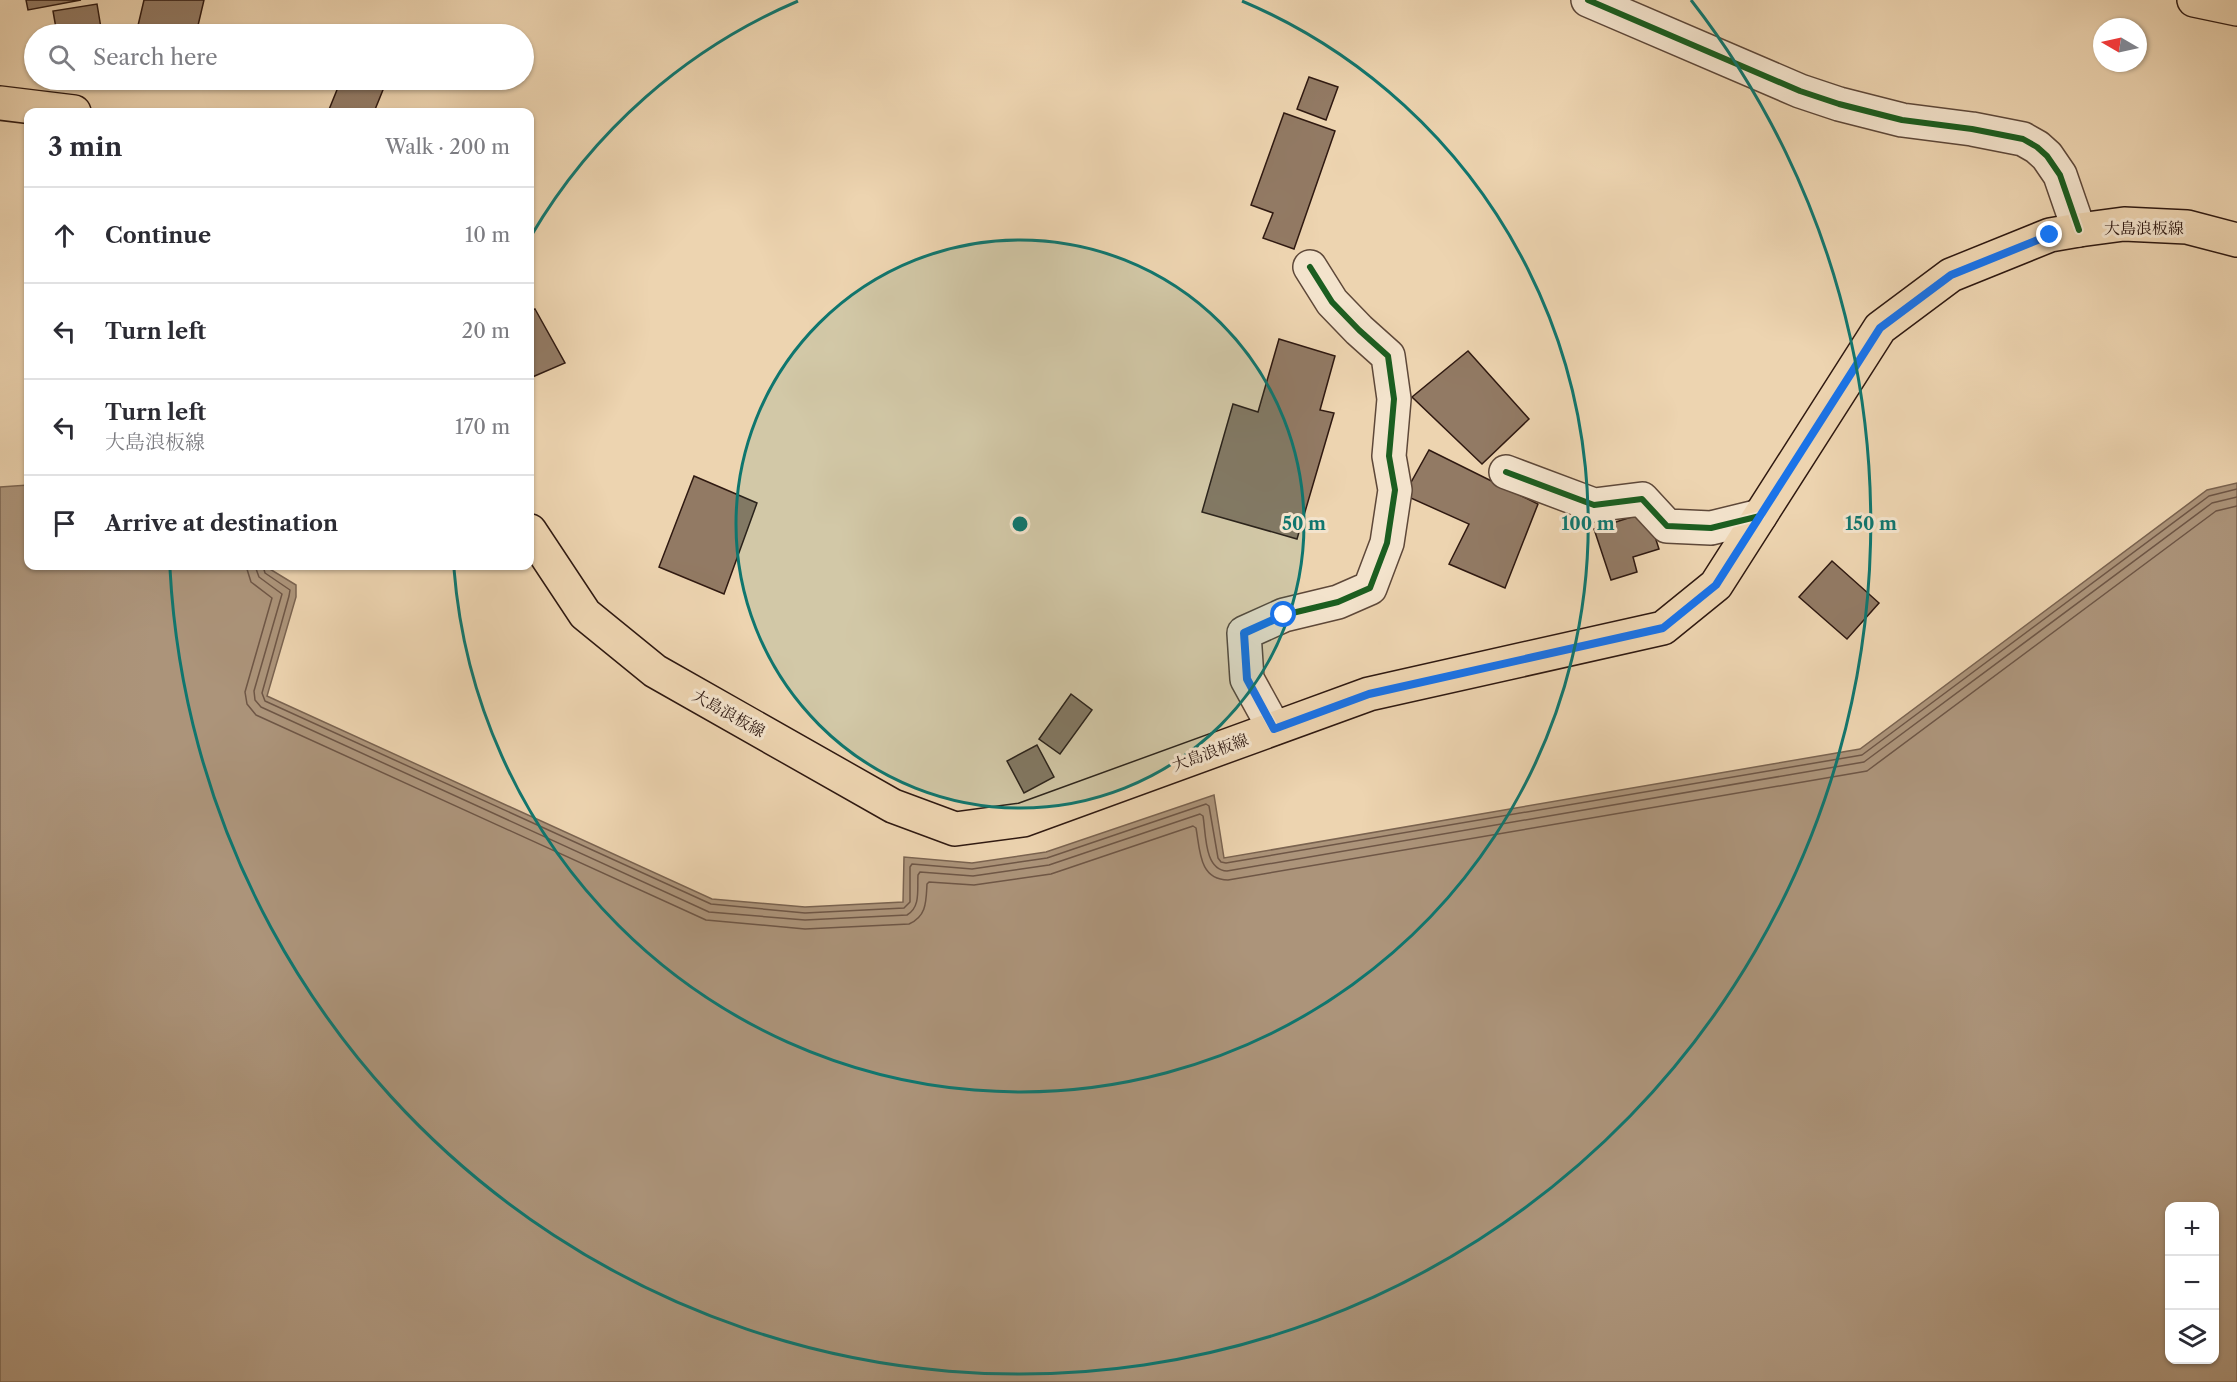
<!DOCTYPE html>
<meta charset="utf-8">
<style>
:root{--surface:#fff;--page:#f7f7f7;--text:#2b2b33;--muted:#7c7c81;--line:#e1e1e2}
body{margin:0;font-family:"Libre Caslon Text","Noto Serif JP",serif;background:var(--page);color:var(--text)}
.controls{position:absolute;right:18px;bottom:18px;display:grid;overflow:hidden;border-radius:12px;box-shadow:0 2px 4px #0004}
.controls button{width:54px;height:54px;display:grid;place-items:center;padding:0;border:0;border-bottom:2px solid var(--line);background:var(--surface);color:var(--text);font:30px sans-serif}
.compass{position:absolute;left:2093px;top:18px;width:54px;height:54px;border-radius:50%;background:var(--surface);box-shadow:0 2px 4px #0004;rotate:279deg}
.stop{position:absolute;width:18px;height:18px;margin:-14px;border:4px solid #1a73e8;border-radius:50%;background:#fff}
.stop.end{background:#1a73e8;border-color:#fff;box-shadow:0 2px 6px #0008}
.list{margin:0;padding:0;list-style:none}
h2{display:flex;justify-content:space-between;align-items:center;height:78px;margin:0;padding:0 24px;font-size:26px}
h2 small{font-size:20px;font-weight:400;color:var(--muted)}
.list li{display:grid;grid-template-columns:39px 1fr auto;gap:18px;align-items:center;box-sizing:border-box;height:96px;padding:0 24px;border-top:2px solid var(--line)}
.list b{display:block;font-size:22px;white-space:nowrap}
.list p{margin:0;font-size:20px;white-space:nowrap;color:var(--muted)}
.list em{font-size:20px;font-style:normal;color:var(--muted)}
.icon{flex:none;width:33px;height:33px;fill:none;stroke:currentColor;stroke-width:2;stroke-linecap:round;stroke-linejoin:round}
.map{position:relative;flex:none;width:2237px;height:1382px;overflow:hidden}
.search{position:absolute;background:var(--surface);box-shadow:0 2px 4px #0004;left:24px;top:24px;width:510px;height:66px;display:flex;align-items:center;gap:15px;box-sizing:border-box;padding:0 21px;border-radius:33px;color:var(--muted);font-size:22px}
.panel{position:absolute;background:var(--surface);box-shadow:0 2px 4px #0004;left:24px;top:108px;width:510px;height:462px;border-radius:12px}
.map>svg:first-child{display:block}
.water{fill:#ac947a;stroke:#7a6350;stroke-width:1.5;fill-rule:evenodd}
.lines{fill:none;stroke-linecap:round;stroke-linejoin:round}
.shore{stroke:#6e5646;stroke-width:1.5}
.building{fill:#927a64;stroke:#2f1911;stroke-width:1.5}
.minor-casing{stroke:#5e4839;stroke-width:36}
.major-casing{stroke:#2f1911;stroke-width:36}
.minor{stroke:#f3e3cc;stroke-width:33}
.major{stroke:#edd4b0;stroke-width:33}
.cycleway-casing{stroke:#f3e3cc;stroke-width:10}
.cycleway{stroke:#1b5e20;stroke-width:6}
.route{stroke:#1a73e8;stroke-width:8}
.ring{fill:none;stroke:#0f766e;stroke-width:3}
.labels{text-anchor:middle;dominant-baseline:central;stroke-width:6;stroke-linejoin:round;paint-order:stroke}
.street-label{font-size:16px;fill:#2f1911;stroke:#f3e3cc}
.centre{fill:#0f766e;stroke:#f3e3cc;stroke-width:3}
.ring-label{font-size:18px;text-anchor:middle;font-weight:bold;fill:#0f766e;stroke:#f3e3cc;stroke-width:6;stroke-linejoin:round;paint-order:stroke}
</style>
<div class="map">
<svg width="2237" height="1382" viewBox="0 0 2237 1382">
<rect width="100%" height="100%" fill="#edd4b0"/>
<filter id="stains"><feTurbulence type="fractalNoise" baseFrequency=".00333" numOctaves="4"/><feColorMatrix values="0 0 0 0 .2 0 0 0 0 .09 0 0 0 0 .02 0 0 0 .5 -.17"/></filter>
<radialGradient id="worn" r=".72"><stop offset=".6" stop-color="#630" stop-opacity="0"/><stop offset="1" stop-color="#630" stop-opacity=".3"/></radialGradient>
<path class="water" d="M2237 483V1382H0V487L28 485V566H265L296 585V597L267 696 712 899 805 907 903 902 904 857 972 863 1046 852 1214 795 1224 858 1860 749 2207 490ZM2170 1206H2214V1360H2170Z"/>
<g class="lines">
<g class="shore">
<path d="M246 566 251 582 272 598 245 692 247 704 256 715 706 920 805 929 909 924C927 916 926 901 927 884L929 882 974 885 1051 874 1193 826 1196 828C1200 850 1199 880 1228 880L1867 771 2216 511 2237 506"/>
<path d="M255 566 259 577 282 594 254 691 255 700 261 707 709 912 805 920 907 915C921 907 917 889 918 875L920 872 973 876 1049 865 1200 814 1203 816C1206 833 1204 870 1227 871L1864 762 2212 503 2237 497"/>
<path d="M263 566 265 573 290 590 289 596 262 693 265 701 711 904 805 913 904 908 910 902V867L912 864 972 869 1047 858 1206 804 1209 806 1218 858 1221 862 1226 863 1862 755 2209 496 2237 489"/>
</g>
</g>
<g class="building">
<path d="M26 0H81L28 10Z"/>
<path d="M144 0H204L196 34H136Z"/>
<path d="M97 4 102 34H57L53 11Z"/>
<path d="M1309 77 1338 87 1326 120 1297 109Z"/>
<path d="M64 80H110V81L66 88Z"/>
<path d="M341 80H387L374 112H328Z"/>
<path d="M1284 113 1335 131 1294 249 1263 238 1273 213 1251 205Z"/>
<path d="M535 309 565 363 530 378V311Z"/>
<path d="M1279 339 1335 356 1320 410 1334 413 1297 539 1202 512 1233 404 1258 412Z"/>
<path d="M1468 351 1529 419 1482 464 1412 397Z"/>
<path d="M1429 450 1538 504 1505 588 1449 564 1469 524 1404 495Z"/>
<path d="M694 476 757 503 724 594 659 567Z"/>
<path d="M1647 512 1659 549 1633 557 1637 572 1611 580 1594 529Z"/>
<path d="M1832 561 1879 603 1847 639 1799 597Z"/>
<path d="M1071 694 1092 710 1060 754 1039 739Z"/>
<path d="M1037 745 1054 777 1024 793 1007 761Z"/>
</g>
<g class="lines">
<g class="minor-casing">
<g id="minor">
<path d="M1588 0 1800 91 1839 104 1902 120 1972 129 2023 139 2037 147 2047 156 2060 175 2079 230"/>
<path d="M1506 472 1594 505 1642 499 1667 526 1711 528 1760 516"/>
<path d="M1274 728 1247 679 1244 633 1284 615 1338 602 1370 588 1387 543 1395 490 1389 456 1394 399 1388 356 1359 330 1332 302 1310 267"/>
</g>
</g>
<g class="major-casing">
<g id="major">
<path d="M2194 0 2237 9"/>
<path d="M0 103 74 112"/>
<path d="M530 531 585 614 655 671 893 806 955 829 1023 820 1369 694 1663 628 1716 585 1880 328 1951 275 2050 235 2079 230 2124 224 2187 227 2237 240"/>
</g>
</g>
<use href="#minor" class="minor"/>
<use href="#major" class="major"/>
<g class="cycleway-casing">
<g id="cycleway">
<path d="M1588 0 1800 91 1839 104 1902 120 1972 129 2023 139 2037 147 2047 156 2060 175 2079 230"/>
<path d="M1506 472 1594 505 1642 499 1667 526 1711 528 1760 516"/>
<path d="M1274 728 1247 679 1244 633 1284 615 1338 602 1370 588 1387 543 1395 490 1389 456 1394 399 1388 356 1359 330 1332 302 1310 267"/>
</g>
</g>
<use href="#cycleway" class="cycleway"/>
</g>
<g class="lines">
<path class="route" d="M1284 615 1244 633 1247 679 1274 729 1369 694 1663 628 1716 585 1880 328 1951 275 2050 235"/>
</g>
<circle cx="1020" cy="524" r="284" fill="#0f766e" fill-opacity=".12"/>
<g class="ring">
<circle cx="1020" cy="524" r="284"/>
<path d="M531 236A568 568 0 0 1 798 1M1242 1A568 568 0 1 1 454 569"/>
<path d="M1691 0A851 851 0 1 1 170 569"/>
</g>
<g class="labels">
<g class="street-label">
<text x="2144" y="228">大島浪板線</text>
<text transform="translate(729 713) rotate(29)">大島浪板線</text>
<text transform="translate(1210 752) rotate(-20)">大島浪板線</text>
</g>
</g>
<circle cx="1020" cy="524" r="9" class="centre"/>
<g class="ring-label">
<text x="1304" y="530">50 m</text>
<text x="1588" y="530">100 m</text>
<text x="1871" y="530">150 m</text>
</g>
<rect width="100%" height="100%" filter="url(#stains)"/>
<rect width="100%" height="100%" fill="url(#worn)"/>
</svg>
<div class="controls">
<button>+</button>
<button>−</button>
<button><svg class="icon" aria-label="layers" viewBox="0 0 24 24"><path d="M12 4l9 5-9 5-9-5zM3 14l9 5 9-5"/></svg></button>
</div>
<svg class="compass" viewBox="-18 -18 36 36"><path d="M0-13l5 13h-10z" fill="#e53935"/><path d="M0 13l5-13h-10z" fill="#7c7c81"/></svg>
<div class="stop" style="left:1284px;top:615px"></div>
<div class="stop end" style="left:2050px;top:235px"></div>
<div class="search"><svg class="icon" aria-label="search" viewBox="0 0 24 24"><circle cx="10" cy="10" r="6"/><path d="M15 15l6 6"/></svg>Search here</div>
<section class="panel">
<h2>3 min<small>Walk · 200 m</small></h2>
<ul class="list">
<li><svg class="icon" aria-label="ahead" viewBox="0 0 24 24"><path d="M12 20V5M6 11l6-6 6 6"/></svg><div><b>Continue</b></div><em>10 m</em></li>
<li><svg class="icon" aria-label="left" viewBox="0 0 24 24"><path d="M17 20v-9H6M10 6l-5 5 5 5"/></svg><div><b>Turn left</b></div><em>20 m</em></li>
<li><svg class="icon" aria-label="left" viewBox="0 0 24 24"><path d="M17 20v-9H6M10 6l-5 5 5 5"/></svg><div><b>Turn left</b><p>大島浪板線</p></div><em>170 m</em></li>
<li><svg class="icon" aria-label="arrive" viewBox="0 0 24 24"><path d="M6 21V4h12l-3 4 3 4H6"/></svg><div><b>Arrive at destination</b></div></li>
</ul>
</section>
</div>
